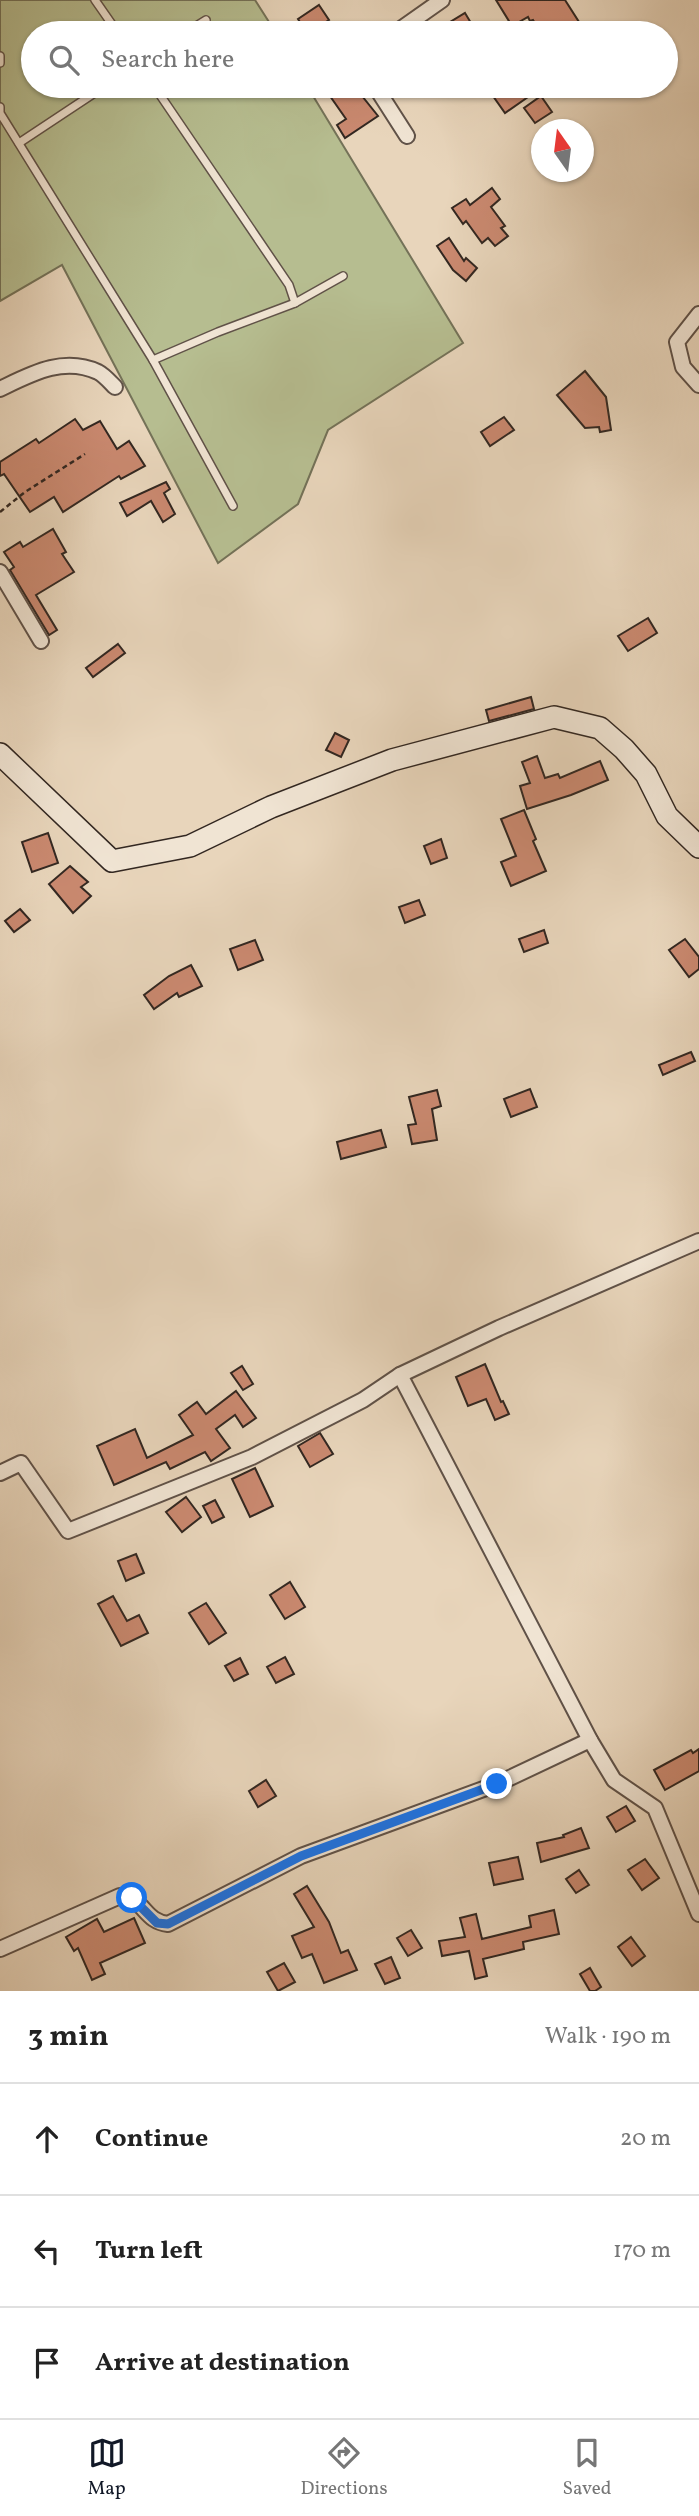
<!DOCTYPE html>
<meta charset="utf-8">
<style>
:root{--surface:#fff;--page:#f6f6f6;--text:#222;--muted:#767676;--line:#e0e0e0;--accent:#111827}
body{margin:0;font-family:Vollkorn,serif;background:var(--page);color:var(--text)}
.compass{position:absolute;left:531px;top:119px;width:63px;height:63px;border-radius:50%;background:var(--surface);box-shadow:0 2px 5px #0004;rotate:346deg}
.stop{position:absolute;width:21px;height:21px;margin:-16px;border:5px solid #1a73e8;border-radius:50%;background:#fff}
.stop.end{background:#1a73e8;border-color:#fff;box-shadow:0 2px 7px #0008}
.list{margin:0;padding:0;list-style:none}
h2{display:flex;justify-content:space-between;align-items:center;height:91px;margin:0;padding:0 28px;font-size:30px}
h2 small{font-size:23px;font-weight:400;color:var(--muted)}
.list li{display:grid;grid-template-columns:46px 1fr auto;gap:21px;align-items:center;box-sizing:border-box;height:112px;padding:0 28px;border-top:2px solid var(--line)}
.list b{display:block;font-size:26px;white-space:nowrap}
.list em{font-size:23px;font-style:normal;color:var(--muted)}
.icon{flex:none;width:38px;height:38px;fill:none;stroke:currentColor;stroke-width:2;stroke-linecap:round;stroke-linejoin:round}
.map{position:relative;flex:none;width:699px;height:1991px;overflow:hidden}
.search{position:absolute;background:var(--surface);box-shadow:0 2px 5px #0004;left:21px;right:21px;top:21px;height:77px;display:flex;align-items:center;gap:18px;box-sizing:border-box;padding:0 24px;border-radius:38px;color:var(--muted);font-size:26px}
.sheet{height:427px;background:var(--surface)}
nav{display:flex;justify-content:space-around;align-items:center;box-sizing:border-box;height:98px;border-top:2px solid var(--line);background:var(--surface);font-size:19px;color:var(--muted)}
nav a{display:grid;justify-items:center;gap:4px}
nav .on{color:var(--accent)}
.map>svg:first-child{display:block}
.green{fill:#b6bd90;stroke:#747258;stroke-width:2}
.building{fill:#ca8970;stroke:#322721;stroke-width:2}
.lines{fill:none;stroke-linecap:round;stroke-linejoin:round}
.lane-casing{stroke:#605248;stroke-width:10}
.street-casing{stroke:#605248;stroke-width:18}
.secondary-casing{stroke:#322721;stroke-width:24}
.path{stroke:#322721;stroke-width:2.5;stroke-dasharray:5 3.5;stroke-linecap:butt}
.lane{stroke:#f0e4d3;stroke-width:7}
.street{stroke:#f0e4d3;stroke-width:14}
.secondary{stroke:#f0e4d3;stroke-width:21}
.route{stroke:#1a73e8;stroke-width:9}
</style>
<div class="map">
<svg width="699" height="1991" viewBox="0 0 699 1991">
<rect width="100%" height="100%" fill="#e8d5bb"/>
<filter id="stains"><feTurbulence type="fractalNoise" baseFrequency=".00286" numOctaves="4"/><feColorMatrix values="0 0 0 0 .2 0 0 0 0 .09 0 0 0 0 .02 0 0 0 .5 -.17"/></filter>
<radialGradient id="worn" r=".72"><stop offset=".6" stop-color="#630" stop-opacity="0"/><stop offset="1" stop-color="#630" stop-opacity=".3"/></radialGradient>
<path class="green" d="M0 0H255L276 33H33V86H307L463 343 328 430 298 504 218 563 62 265 0 301Z"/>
<g class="building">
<path d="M496 0H565L579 22 560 33H541L533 20 530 21 528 17 512 26Z"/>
<path d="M319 5 329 20 307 33 298 19Z"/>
<path d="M465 13 477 33H432Z"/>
<path d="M323 86H354L378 116 345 138 337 125 346 119Z"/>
<path d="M508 86H521L528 97 505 113 493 96Z"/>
<path d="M541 96 552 112 535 123 524 108Z"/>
<path d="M492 188 500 199 491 207 505 226 501 228 508 236 495 246 488 238 482 243 466 221 463 224 452 208 466 199 470 205Z"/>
<path d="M449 238 464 261 466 258 477 268 466 281 453 270 437 246Z"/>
<path d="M585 371 606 397 611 430 600 432 599 427 585 428 557 395Z"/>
<path d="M504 417 514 430 490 446 481 432Z"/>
<path d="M75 419 83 430 100 421 117 449 129 441 145 466 121 479 119 476 63 512 54 497 30 512 4 474 0 476V462L36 439 39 443Z"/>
<path d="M166 482 170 489 164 493 175 514 163 522 151 501 127 516 120 503Z"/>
<path d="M53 529 66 552 62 554 74 572 36 595 57 630 49 635 10 570 14 567 4 552 20 542 23 547Z"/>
<path d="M648 618 657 633 628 651 618 636Z"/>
<path d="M118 644 125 653 93 677 86 668Z"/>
<path d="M531 697 534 709 489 721 486 710Z"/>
<path d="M335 733 349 740 341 757 326 750Z"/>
<path d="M537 756 545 778 558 774 560 778 600 761 608 780 571 795 527 809 520 786 530 783 522 762Z"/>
<path d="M524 810 536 839 533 841 546 871 511 886 501 862 516 856 501 819Z"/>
<path d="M48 833 58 863 32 872 22 842Z"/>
<path d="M441 839 447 858 431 864 424 846Z"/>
<path d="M70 866 88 882 81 887 91 896 73 913 49 884Z"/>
<path d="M419 900 425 915 405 923 399 907Z"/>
<path d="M20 909 30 920 14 932 5 921Z"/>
<path d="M544 930 548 943 524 952 519 939Z"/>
<path d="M685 939 699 957V969L689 977 669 950Z"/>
<path d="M255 940 263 960 238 970 230 949Z"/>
<path d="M191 965 202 986 179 997 177 993 154 1009 144 995 169 976Z"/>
<path d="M691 1052 695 1061 663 1075 659 1065Z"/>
<path d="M530 1089 537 1107 511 1117 504 1099Z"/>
<path d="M437 1090 441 1106 432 1109 437 1140 412 1144 408 1125 416 1124 409 1097Z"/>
<path d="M381 1130 386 1147 341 1159 337 1142Z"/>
<path d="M485 1364 501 1402 503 1401 509 1414 495 1420 486 1399 468 1406 456 1377Z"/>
<path d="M242 1366 253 1384 243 1390 231 1373Z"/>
<path d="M236 1391 256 1418 243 1427 235 1415 216 1429 230 1448 211 1461 205 1452 170 1469 166 1462 114 1485 97 1446 135 1429 147 1458 193 1435 179 1415 197 1402 206 1414Z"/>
<path d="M320 1433 333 1454 310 1467 298 1446Z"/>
<path d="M255 1468 273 1506 250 1517 232 1479Z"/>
<path d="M186 1497 201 1517 182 1532 166 1512Z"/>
<path d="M215 1500 224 1517 212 1523 203 1506Z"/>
<path d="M136 1554 144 1573 126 1581 118 1561Z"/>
<path d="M290 1582 305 1607 285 1619 270 1595Z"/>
<path d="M113 1596 127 1621 139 1615 148 1633 121 1646 98 1604Z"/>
<path d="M206 1603 226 1633 209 1644 189 1613Z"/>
<path d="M285 1657 294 1674 276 1683 267 1667Z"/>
<path d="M240 1658 248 1674 234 1681 225 1666Z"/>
<path d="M699 1749V1771L665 1790 654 1770 691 1750 693 1753Z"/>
<path d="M266 1780 276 1796 258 1807 249 1791Z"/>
<path d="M626 1806 635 1821 616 1832 607 1817Z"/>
<path d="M581 1828 589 1848 541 1862 537 1843 564 1837 563 1835Z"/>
<path d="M518 1857 523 1879 494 1885 489 1863Z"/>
<path d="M645 1859 659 1878 642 1890 628 1870Z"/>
<path d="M579 1870 589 1885 576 1893 566 1879Z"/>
<path d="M307 1886 329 1922 341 1953 348 1950 357 1970 324 1983 312 1954 302 1958 292 1936 314 1927 294 1894Z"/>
<path d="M554 1910 559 1934 523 1942 524 1949 483 1959 487 1976 475 1979 469 1951 442 1956 439 1941 465 1937 460 1918 476 1914 482 1939 531 1927 529 1916Z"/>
<path d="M134 1918 145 1943 100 1963 105 1974 92 1980 78 1948 74 1951 66 1937 97 1919 104 1932Z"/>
<path d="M411 1930 422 1948 408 1956 397 1938Z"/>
<path d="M631 1937 645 1956 632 1966 618 1947Z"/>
<path d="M391 1957 400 1978 385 1984 375 1964Z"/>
<path d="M284 1963 295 1982 278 1991 267 1972Z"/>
<path d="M590 1968 601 1987 595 1991H590L580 1974Z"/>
</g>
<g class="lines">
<g class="lane-casing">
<g id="lane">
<path d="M95 0 118 33"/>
<path d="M185 33 206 20"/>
<path d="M0 56V63"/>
<path d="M154 86 289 285 295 303"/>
<path d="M0 107V113L153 360 233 506"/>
<path d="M19 143 105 86"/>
<path d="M153 360 218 332 295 303 343 276"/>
</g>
</g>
<g class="street-casing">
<g id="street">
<path d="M395 33 442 0"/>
<path d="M375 86 407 136"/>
<path d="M699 314 677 342 683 367 699 385"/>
<path d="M0 389C31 374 63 356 98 372 104 375 110 382 115 387"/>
<path d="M0 572 41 641"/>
<path d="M400 1375 590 1740 614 1780 655 1808 699 1914"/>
<path d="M0 1473 21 1463 68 1531 252 1457 363 1400 400 1375 499 1328 699 1241"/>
<path d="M0 1949 120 1896C146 1899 143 1921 168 1924L301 1856 497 1784 590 1740"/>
</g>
</g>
<g class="secondary-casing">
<path id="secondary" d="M0 754 112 861 190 846 271 807 392 760 554 717 600 728 624 749 646 774 667 816 699 847"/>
</g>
<path class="path" d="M0 512 25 492 85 454"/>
<use href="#lane" class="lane"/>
<use href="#street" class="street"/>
<use href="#secondary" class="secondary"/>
</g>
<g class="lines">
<path class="route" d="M132 1898 157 1923 168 1924 301 1856 497 1784"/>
</g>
<rect width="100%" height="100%" filter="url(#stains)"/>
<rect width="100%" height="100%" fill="url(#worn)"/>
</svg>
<svg class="compass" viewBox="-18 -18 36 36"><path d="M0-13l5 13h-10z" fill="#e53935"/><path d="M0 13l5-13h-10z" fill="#767676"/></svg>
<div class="stop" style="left:132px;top:1898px"></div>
<div class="stop end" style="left:497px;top:1784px"></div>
<div class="search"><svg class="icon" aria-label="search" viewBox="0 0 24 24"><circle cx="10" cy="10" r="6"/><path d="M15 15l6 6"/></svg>Search here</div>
</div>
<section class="sheet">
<h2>3 min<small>Walk · 190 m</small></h2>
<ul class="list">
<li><svg class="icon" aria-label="ahead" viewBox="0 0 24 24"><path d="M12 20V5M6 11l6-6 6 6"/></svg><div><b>Continue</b></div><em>20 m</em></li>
<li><svg class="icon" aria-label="left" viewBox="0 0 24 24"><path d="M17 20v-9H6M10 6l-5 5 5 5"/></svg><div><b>Turn left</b></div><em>170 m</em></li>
<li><svg class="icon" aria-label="arrive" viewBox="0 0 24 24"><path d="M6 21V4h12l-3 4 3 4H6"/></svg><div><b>Arrive at destination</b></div></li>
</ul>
</section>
<nav>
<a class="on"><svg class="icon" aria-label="map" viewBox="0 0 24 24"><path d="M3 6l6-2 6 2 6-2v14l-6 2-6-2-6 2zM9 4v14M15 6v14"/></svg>Map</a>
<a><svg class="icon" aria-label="directions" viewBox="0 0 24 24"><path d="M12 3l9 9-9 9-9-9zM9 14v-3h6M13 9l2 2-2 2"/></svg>Directions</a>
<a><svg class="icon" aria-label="saved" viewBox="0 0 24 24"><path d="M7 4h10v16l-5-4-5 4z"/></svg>Saved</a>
</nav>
